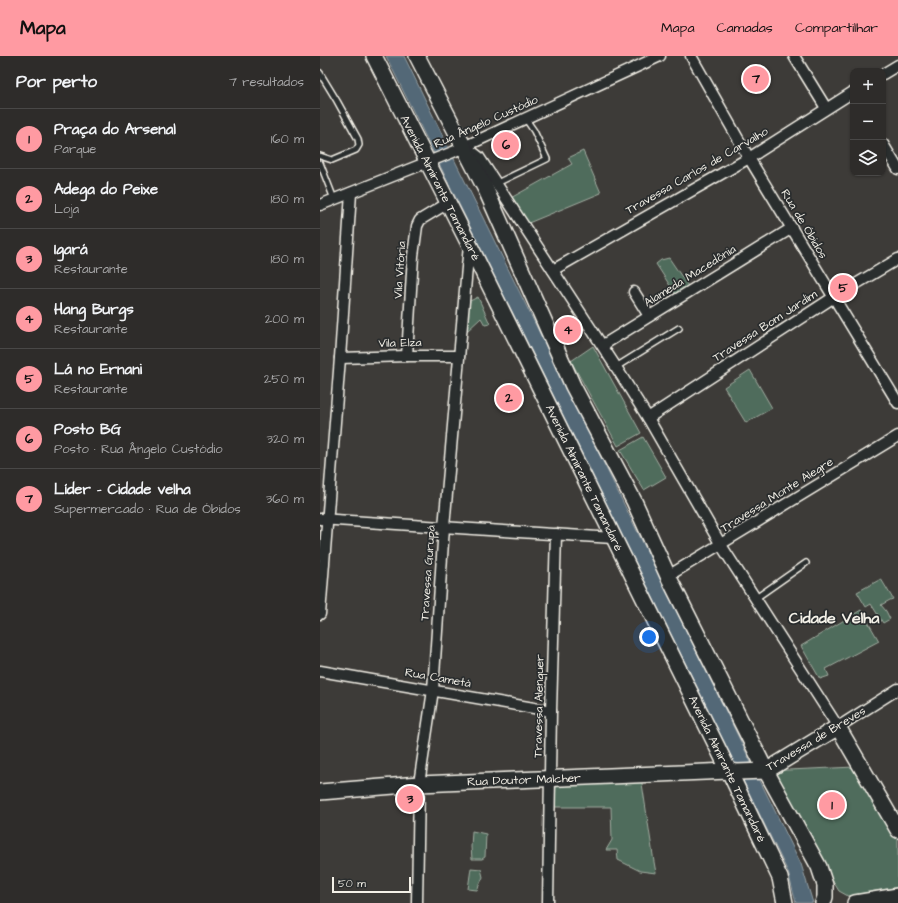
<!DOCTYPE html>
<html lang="pt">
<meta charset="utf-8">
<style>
:root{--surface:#2e2c2a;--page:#3a3836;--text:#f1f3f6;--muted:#a7a7a8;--line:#494847;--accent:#ff9aa2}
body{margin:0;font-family:"Architects Daughter",sans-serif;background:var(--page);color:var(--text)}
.controls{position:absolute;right:12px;top:12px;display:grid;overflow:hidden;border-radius:8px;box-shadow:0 1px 3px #0004}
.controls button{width:36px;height:36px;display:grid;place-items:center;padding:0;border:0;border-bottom:1px solid var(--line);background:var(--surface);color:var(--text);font:20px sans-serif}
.scale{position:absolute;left:12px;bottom:10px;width:79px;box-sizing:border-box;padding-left:4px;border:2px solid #f4f1e8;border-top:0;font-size:11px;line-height:14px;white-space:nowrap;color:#f4f1e8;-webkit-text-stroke:3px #2a2d2e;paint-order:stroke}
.you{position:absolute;left:329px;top:581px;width:14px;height:14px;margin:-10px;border:3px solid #fff;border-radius:50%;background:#1a73e8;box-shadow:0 0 0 6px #1a73e833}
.badge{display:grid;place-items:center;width:26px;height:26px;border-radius:50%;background:var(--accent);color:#111;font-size:13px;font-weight:700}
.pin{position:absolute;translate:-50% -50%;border:2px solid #fff;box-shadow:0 1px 4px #0006}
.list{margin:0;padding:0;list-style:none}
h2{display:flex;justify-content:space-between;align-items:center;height:52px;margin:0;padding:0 16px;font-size:17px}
h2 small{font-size:13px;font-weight:400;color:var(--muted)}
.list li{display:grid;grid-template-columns:26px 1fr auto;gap:12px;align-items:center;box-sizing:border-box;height:60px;padding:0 16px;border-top:1px solid var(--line)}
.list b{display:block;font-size:15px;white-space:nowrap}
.list p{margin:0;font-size:13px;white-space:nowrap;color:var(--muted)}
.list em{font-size:13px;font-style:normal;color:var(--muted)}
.icon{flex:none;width:22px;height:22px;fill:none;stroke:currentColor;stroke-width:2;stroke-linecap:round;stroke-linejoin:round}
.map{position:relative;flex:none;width:578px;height:847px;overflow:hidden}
header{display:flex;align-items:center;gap:24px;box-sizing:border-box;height:56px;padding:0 20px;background:var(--accent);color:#111}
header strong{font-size:19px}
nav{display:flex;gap:22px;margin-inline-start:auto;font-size:14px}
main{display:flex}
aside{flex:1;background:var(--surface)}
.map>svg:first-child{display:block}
.green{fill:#506c5c;stroke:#a2aea2}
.water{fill:#536877;stroke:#939fa4}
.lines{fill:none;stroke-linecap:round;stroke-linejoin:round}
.lane-casing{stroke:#f4f1e8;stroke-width:8}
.street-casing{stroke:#f4f1e8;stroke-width:13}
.secondary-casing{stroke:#f4f1e8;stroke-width:18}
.lane{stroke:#2a2d2e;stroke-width:5}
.street{stroke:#2a2d2e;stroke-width:10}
.secondary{stroke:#2a2d2e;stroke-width:15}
.labels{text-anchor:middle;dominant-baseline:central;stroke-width:3.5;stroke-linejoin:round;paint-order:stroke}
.street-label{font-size:12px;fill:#f4f1e8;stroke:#2a2d2e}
.district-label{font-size:16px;font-weight:bold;fill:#f4f1e8;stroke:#2a2d2e}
</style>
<header>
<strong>Mapa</strong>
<nav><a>Mapa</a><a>Camadas</a><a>Compartilhar</a></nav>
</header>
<main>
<aside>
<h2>Por perto<small>7 resultados</small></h2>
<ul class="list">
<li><span class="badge">1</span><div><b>Praça do Arsenal</b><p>Parque</p></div><em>160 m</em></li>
<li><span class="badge">2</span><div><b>Adega do Peixe</b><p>Loja</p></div><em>180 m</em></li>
<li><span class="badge">3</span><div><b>Igará</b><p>Restaurante</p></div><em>180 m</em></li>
<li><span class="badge">4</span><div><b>Hang Burgs</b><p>Restaurante</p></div><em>200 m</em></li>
<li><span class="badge">5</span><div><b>Lá no Ernani</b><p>Restaurante</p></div><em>250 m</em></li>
<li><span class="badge">6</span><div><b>Posto BG</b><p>Posto · Rua Ângelo Custódio</p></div><em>320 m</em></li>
<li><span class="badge">7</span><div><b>Líder - Cidade velha</b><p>Supermercado · Rua de Óbidos</p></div><em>360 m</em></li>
</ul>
</aside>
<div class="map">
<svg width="578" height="847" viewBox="0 0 578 847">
<rect width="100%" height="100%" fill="#3d3b38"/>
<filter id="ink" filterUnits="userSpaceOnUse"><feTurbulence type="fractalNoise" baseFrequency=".025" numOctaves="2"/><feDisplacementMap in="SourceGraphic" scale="8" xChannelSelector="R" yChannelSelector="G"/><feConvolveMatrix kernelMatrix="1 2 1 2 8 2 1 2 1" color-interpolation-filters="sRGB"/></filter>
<g filter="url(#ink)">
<g class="green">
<path d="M263 95 281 137 206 168 187 144 252 108 248 102Z"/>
<path d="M349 202 368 230 356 239 336 208 341 204Z"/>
<path d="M158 241 170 268 165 269 161 262 147 275 148 246Z"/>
<path d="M273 290 321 377 298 390 251 305Z"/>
<path d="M430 314 452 352 426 367 404 331Z"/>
<path d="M323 381 346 421 324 434 300 394Z"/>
<path d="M561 523 573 543 570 544 561 549 566 555 570 563 563 567 551 548 546 551 537 536Z"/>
<path d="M541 554 559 585 506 613 509 620 500 623 481 590Z"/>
<path d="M535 711 578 782V831L528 840 519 835 446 715Z"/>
<path d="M321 721 334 806 336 817 320 815 298 804 297 794H286L292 784 291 751H235L236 724Z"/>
<path d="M152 775 166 778 165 801 162 803H152L151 791Z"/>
<path d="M151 812 161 813 163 821 157 834 148 833Z"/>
</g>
<path class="water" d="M66 0H84L136 107 481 808 493 847H476L468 816Z"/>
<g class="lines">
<g class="lane-casing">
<g id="lane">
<path d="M0 17 17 45 38 83 39 89 36 94 12 104 0 100"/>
<path d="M0 107 14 143"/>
<path d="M175 128 227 103 214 75 205 62"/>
<path d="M296 311 359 272"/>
<path d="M436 542 486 507"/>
</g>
</g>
<g class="street-casing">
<g id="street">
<path d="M371 0 429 102 578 347"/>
<path d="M474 0 506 52"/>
<path d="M563 18 578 9"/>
<path d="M563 88 578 113"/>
<path d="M146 91 159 101 296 311 328 362 401 489 518 671 578 633"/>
<path d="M0 149 133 96 340 0"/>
<path d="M233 214 429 102 533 36"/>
<path d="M314 236 329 260"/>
<path d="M283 289 472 172"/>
<path d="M87 300 93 200 97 170 100 164 128 147"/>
<path d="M20 302 87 300H139"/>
<path d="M328 362 514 241 578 203"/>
<path d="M0 463 293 482"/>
<path d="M348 520 578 380"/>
<path d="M0 558 20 302 31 137"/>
<path d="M0 615 231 655"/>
<path d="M97 847 99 728 113 634 124 471 149 189"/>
<path d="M228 847 231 655 236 478"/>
</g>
</g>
<g class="secondary-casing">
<g id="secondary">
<path d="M54 0 149 188 409 715 460 822 465 847"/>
<path d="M97 0 166 134 253 330 314 445 348 520 446 715 499 811 505 829V841L503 847"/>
<path d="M0 736 99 728 409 715 417 716 446 715 518 671 578 774"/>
<path d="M535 847 578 840"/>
</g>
</g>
<use href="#lane" class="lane"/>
<use href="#street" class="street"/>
<use href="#secondary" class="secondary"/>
</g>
</g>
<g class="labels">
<g class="street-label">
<text transform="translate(166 66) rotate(-24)">Rua Ângelo Custódio</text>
<text transform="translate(377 115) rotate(-30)">Travessa Carlos de Carvalho</text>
<text transform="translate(120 132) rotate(63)">Avenida Almirante Tamandaré</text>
<text transform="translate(484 168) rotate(59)">Rua de Óbidos</text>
<text transform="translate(80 214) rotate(-86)">Vila Vitória</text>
<text transform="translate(370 220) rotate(-32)">Alameda Macedônia</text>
<text transform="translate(445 270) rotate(-33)">Travessa Bom Jardim</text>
<text transform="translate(80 287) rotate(-1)">Vila Elza</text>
<text transform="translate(264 422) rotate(64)">Avenida Almirante Tamandaré</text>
<text transform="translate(457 439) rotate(-32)">Travessa Monte Alegre</text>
<text transform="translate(108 517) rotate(-86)">Travessa Gurupá</text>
<text transform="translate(118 622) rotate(10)">Rua Cametá</text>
<text transform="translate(219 650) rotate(-89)">Travessa Alenquer</text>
<text transform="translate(496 683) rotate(-31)">Travessa de Breves</text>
<text transform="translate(407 713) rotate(64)">Avenida Almirante Tamandaré</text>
<text transform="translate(204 724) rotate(-2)">Rua Doutor Malcher</text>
</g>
<g class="district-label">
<text x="514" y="562">Cidade Velha</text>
</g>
</g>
</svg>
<div class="controls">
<button>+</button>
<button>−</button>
<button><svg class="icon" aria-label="layers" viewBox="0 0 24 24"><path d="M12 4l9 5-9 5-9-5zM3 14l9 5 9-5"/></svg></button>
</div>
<div class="scale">50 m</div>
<div class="you"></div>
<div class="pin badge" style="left:512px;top:749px">1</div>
<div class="pin badge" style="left:189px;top:342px">2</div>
<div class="pin badge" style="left:90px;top:743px">3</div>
<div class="pin badge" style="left:248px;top:274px">4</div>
<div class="pin badge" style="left:523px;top:232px">5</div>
<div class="pin badge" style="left:186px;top:89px">6</div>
<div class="pin badge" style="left:436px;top:23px">7</div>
</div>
</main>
